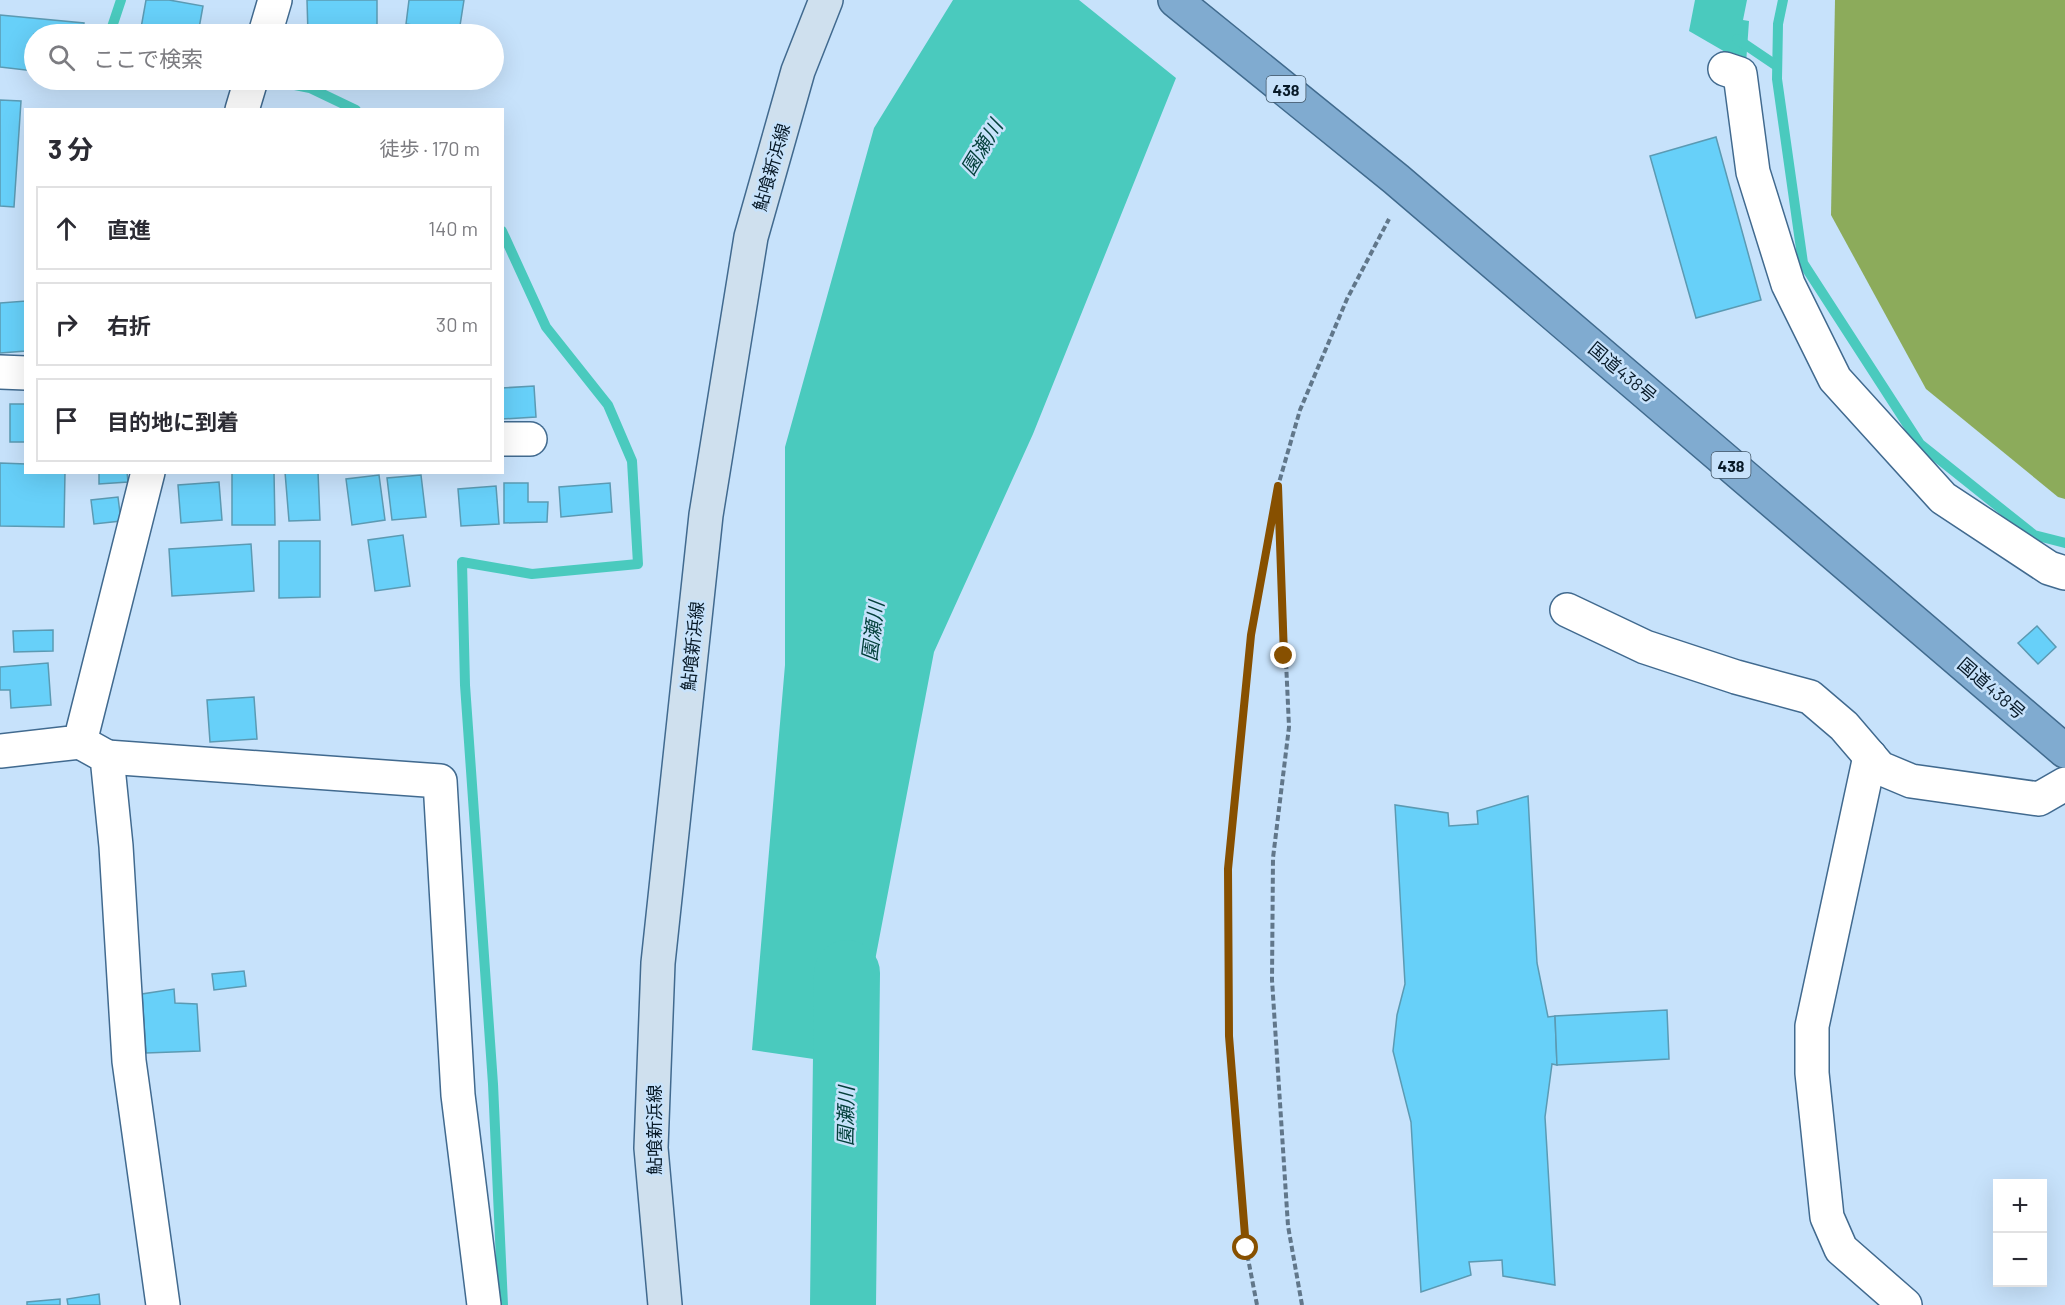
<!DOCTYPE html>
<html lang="ja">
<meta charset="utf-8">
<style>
:root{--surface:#fff;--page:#f7f7f7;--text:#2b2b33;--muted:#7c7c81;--line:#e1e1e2}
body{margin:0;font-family:Barlow,"Noto Sans JP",sans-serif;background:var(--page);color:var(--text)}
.controls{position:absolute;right:18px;bottom:18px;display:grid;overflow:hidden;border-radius:0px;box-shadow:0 6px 24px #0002}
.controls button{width:54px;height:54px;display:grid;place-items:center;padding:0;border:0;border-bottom:2px solid var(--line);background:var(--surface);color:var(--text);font:30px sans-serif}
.stop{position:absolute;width:18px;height:18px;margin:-14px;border:4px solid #875000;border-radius:50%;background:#fff}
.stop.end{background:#875000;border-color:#fff;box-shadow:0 2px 6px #0008}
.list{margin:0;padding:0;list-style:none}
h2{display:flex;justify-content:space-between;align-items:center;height:78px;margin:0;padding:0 24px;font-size:26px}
h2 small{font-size:20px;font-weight:400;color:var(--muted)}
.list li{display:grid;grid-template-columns:39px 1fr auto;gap:18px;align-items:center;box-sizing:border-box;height:84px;margin:0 12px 12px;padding:0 12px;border:2px solid var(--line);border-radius:0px}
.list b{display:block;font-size:22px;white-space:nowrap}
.list em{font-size:20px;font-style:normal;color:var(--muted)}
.icon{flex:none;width:33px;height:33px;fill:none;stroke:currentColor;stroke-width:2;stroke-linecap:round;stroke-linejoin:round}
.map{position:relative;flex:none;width:2065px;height:1305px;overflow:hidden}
.search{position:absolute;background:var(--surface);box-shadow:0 6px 24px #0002;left:24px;top:24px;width:480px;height:66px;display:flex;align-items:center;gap:15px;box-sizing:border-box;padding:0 21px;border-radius:33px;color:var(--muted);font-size:22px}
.panel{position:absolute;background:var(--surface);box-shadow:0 6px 24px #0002;left:24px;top:108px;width:480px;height:366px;border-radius:0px}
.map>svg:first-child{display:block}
.forest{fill:#8cab5b}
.water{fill:#4acabe}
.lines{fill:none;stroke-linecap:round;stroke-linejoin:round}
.stream{stroke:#4acabe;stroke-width:10}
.river{stroke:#4acabe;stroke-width:66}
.building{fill:#67d0f9;stroke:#5b9ab3;stroke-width:1.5}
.minor-casing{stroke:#416a8f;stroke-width:36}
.secondary-casing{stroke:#416a8f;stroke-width:36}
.trunk-casing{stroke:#416b8e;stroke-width:36}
.path{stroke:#61778a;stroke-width:4;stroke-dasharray:6 3;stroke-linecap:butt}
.minor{stroke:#fff;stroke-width:33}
.secondary{stroke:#cfe0ee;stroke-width:33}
.trunk{stroke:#80abd0;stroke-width:33}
.route{stroke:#875000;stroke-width:8}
.labels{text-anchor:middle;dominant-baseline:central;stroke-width:5;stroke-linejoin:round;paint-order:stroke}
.shield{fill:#c7e2fb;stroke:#415667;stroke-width:1.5}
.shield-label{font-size:16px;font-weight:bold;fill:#081a28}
.street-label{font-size:18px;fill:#081a28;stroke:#c7e2fb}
.water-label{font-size:20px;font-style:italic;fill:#04403b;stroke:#c7e2fb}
</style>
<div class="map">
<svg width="2065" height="1305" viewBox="0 0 2065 1305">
<rect width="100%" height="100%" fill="#c7e2fb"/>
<path class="forest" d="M1835 0H2065V499L2058 497 1926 389 1831 215Z"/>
<g class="water">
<path d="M953 0H1079L1176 78 1033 434 934 652 855 1065 752 1050 785 665V447L874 128Z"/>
<path d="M1695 0H1747L1743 20 1749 21 1746 64 1689 31Z"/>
</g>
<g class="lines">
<g class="stream">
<path d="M121 0 112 27 131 34"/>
<path d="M1783 0 1778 24 1777 79 1803 263 1920 444 2034 535 2065 543"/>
<path d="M1737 39 1777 66"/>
<path d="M270 80 310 88 356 110"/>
<path d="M502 231 546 327 608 405 632 461 638 564 532 574 462 562 465 685 493 1084 503 1305"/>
</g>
<path class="river" d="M843 1305 847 973"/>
</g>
<g class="building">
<path d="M146 0H169L203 6 198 34H175L141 28Z"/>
<path d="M307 0H377V34H308Z"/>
<path d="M409 0H464L459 32 406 24Z"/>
<path d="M0 15 84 23 83 34H34V71L0 67Z"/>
<path d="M0 100 21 101 14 207 0 206Z"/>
<path d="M1716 137 1761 300 1696 318 1650 156Z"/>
<path d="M26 301V351L0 353V303Z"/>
<path d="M534 386 536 417 502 419V388Z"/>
<rect x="10" y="404" width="16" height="38"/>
<path d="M0 463 26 464V472H65L64 527 0 526Z"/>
<path d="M99 472H127L128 482 99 484Z"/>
<path d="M232 472H274L275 525H232Z"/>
<path d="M285 472H318L320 520 289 521Z"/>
<path d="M379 475 385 520 352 525 346 479Z"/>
<path d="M421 475 426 517 392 520 387 478Z"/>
<path d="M219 482 222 520 181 523 178 485Z"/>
<path d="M504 483H528V502H548L547 522 504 523Z"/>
<path d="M610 483 612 512 561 517 559 487Z"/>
<path d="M496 486 499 524 461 526 458 489Z"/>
<path d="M118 497 121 521 94 524 91 500Z"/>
<path d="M403 535 410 586 375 591 368 540Z"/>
<path d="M279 541H320V597L279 598Z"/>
<path d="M251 544 254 591 172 596 169 549Z"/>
<path d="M2037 626 2056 647 2038 664 2018 643Z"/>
<path d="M53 630V651L14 652 13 631Z"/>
<path d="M48 663 51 705 11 708 10 690H0V667Z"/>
<path d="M254 697 257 739 210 742 207 700Z"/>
<path d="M1528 796 1537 963 1548 1017 1555 1016 1557 1065 1552 1064 1545 1117 1555 1285 1503 1276 1502 1260 1469 1262 1471 1275 1421 1292 1411 1122 1393 1051 1397 1015 1405 984 1395 805 1448 813 1449 826 1478 824 1477 811Z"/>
<path d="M244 971 246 986 214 990 212 974Z"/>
<path d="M174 989 175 1003 197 1004 200 1051 146 1053 142 994Z"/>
<path d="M1667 1010 1669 1059 1557 1065 1555 1016Z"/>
<path d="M99 1294 100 1305H68L67 1299Z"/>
<path d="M60 1299V1305H27V1302Z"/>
</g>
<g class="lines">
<g class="minor-casing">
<g id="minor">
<path d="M265 34 275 0"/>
<path d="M1725 69 1740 74 1753 172 1788 284 1835 379 1943 498 2049 568 2065 573"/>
<path d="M242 110 251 80"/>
<path d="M0 372 26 373"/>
<path d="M502 439H530"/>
<path d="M1567 610 1645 647 1736 677 1810 697 1844 726 1880 768 1911 781 2039 799 2065 784"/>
<path d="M80 742 107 757 116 846 129 1061 163 1305"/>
<path d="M0 751 80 742 148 472"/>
<path d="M1870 756 1812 1026V1073L1827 1217 1841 1249 1905 1305"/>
<path d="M107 757 440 781 458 1095 484 1305"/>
</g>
</g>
<g class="secondary-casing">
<path id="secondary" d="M665 1305 651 1148 658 963 706 515 751 237 798 71 826 0"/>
</g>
<g class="trunk-casing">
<path id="trunk" d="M1175 0 1396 179 2065 751"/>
</g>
<g class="path">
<path d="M1257 1305 1246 1248 1229 1036V869L1251 635 1276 496"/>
<path d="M1302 1305 1288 1226 1272 980 1273 858 1289 727 1278 486 1300 410 1347 299 1389 219"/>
</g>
<use href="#minor" class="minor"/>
<use href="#secondary" class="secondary"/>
<use href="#trunk" class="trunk"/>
</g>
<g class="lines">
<path class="route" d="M1246 1248 1229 1036 1228 869 1251 635 1278 486 1284 656"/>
</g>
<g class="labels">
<g class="shield">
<rect x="1266.5" y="76" width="39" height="26" rx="4.5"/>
<rect x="1711.5" y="452" width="39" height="26" rx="4.5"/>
</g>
<g class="shield-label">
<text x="1286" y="89">438</text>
<text x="1731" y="465">438</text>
</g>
<g class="street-label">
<text transform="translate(771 167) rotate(-74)">鮎喰新浜線</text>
<text transform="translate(1623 372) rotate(40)">国道438号</text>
<text transform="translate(692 646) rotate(-84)">鮎喰新浜線</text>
<text transform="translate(1992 688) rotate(41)">国道438号</text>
<text transform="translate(654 1130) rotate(-90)">鮎喰新浜線</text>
</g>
<g class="water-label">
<text transform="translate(981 147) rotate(-59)">園瀬川</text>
<text transform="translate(872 631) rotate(-83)">園瀬川</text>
<text transform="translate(845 1116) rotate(-89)">園瀬川</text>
</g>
</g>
</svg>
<div class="controls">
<button>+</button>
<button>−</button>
</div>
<div class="stop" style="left:1246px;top:1248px"></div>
<div class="stop end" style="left:1284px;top:656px"></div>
<div class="search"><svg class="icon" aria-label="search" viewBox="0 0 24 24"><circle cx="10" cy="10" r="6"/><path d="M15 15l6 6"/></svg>ここで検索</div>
<section class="panel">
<h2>3 分<small>徒歩 · 170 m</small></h2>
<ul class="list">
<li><svg class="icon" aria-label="ahead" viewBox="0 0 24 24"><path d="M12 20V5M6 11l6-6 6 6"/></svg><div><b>直進</b></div><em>140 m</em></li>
<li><svg class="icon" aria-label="right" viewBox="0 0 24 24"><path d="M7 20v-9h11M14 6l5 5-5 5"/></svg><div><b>右折</b></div><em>30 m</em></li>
<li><svg class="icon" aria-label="arrive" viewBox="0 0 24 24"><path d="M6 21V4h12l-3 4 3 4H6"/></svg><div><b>目的地に到着</b></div></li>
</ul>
</section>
</div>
